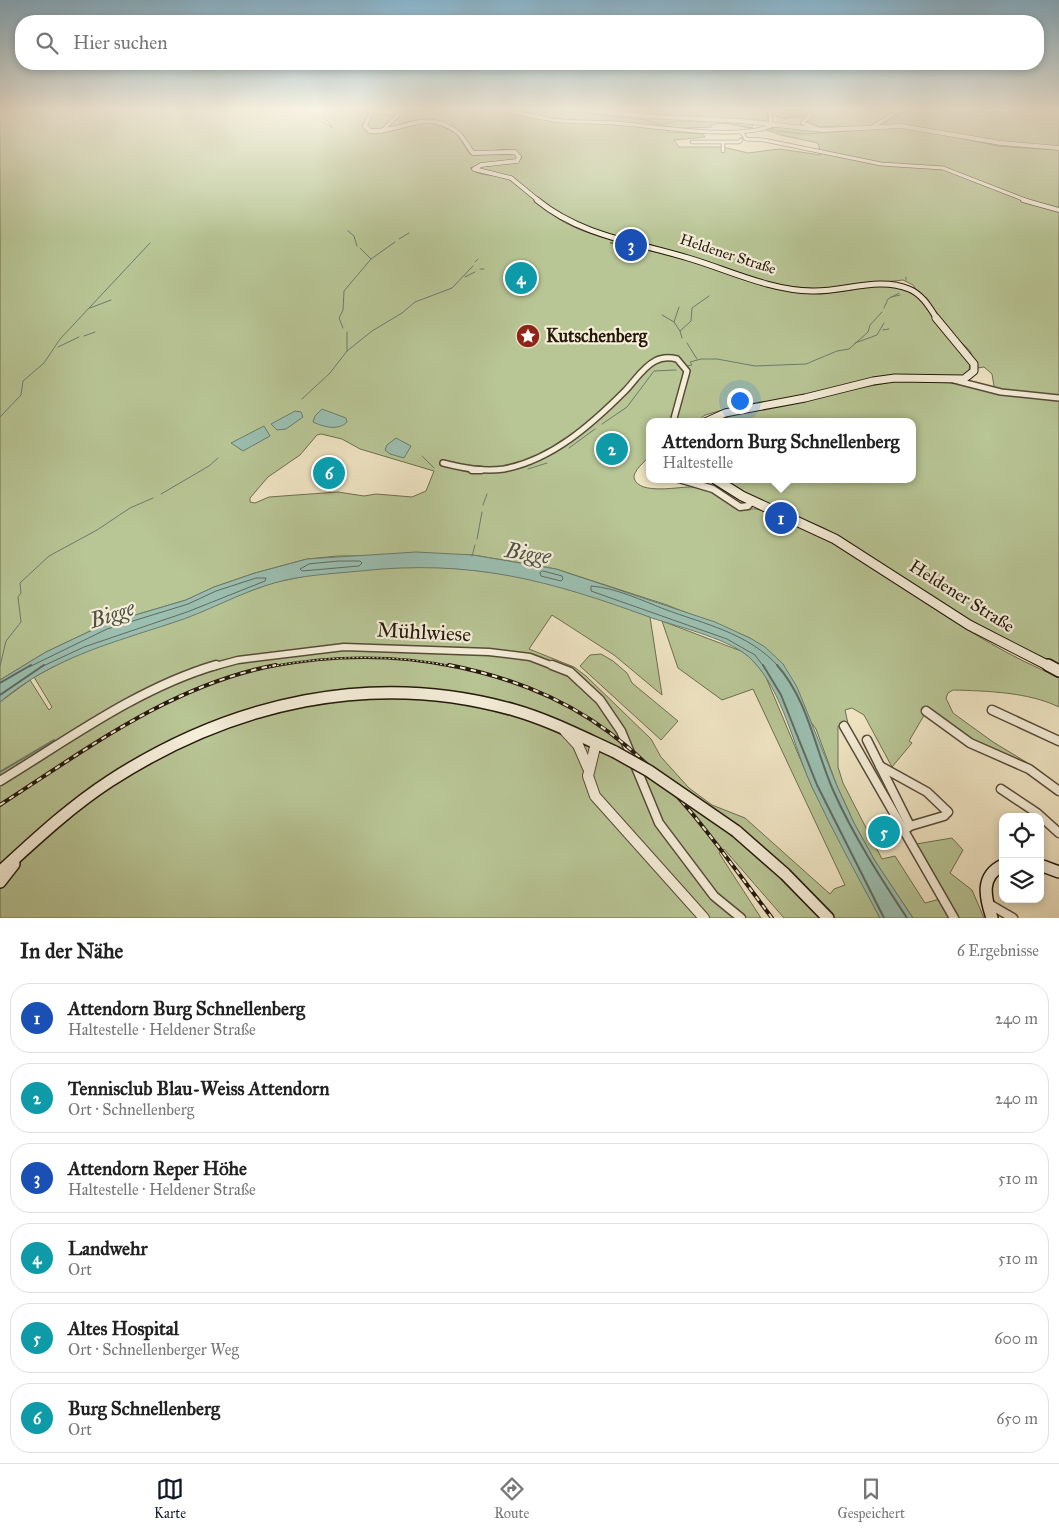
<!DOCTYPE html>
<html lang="de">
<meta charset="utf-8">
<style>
:root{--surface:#fff;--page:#f6f6f6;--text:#222;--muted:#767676;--line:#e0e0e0;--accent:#111827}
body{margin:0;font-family:"IM FELL Great Primer",serif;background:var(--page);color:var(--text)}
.controls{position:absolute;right:15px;bottom:15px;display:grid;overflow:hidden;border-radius:10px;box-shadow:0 2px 8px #0003}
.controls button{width:45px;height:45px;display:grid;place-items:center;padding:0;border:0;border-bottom:1px solid var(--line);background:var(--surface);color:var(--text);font:25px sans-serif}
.you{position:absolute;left:739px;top:400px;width:18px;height:18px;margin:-12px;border:4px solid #fff;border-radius:50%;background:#1a73e8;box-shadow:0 0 0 8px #1a73e833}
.badge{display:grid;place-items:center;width:32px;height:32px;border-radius:50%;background:var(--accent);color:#fff;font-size:16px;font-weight:700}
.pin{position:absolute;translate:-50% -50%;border:2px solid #fff;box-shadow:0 1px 5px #0006}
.popup{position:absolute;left:646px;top:418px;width:270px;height:65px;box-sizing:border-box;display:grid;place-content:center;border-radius:10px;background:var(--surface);filter:drop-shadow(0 1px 4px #0005);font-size:16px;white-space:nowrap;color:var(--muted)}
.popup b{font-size:19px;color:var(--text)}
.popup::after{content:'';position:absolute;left:50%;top:100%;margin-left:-10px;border:10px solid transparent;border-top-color:var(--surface)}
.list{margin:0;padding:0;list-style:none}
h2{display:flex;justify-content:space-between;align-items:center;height:65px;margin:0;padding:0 20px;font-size:21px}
h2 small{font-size:16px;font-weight:400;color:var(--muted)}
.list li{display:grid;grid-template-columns:32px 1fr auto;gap:15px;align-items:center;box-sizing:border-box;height:70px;margin:0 10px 10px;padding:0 10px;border:1px solid var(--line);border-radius:20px}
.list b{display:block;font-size:19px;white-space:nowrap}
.list p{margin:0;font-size:16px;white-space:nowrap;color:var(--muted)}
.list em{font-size:16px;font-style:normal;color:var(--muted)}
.icon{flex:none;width:28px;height:28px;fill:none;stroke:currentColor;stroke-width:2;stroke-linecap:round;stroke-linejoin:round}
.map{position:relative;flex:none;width:1059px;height:918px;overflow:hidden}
.search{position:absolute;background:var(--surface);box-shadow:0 2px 8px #0003;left:15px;right:15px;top:15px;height:55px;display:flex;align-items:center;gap:12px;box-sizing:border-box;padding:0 18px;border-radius:20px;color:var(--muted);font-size:19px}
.sheet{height:545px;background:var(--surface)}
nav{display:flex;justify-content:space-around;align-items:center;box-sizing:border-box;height:70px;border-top:1px solid var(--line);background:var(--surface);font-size:14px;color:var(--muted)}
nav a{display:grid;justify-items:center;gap:2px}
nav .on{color:var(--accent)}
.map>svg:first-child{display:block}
.green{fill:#b8c595;stroke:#6e6e50;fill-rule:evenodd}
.water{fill:#9bbfb1;stroke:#6b7c6f}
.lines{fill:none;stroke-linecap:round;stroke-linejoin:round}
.shore-far1{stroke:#606c5e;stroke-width:1}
.shore{stroke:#606c5e;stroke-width:2}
.stream-far1{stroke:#6b7c6f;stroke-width:1}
.stream{stroke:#6b7c6f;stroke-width:2}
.minor-far4-casing{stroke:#574b39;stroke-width:4.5}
.minor-far3-casing{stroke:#574b39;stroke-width:5.5}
.minor-far2-casing{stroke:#574b39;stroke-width:8}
.minor-far1-casing{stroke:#574b39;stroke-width:9}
.minor-casing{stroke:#574b39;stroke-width:11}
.tertiary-far1-casing{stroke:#574b39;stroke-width:5}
.tertiary-casing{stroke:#574b39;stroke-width:12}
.secondary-far4-casing{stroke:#24180b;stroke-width:5}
.secondary-far3-casing{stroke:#24180b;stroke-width:7}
.secondary-far2-casing{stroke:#24180b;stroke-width:9}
.secondary-far1-casing{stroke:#24180b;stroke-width:11}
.secondary-casing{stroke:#24180b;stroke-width:14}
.minor-far4{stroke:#f5eed9;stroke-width:3}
.minor-far3{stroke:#f5eed9;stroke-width:4}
.minor-far2{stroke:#f5eed9;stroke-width:5}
.minor-far1{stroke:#f5eed9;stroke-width:6}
.minor{stroke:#f5eed9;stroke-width:8}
.tertiary-far1{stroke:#f5eed9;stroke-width:4}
.tertiary{stroke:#f5eed9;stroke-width:10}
.secondary-far4{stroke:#f5eed9;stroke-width:4}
.secondary-far3{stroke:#f5eed9;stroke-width:5}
.secondary-far2{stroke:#f5eed9;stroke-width:7}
.secondary-far1{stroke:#f5eed9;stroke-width:9}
.secondary{stroke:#f5eed9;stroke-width:11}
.rail-far1-casing{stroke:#24180b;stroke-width:2.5}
.rail-casing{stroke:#24180b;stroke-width:4}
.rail-far1{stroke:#f5eed9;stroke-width:1;stroke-dasharray:2;stroke-linecap:butt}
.rail{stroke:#f5eed9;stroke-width:2;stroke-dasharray:5.5;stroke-linecap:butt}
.secondary-bridge-casing{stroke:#24180b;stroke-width:14;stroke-linecap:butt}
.secondary-bridge{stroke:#f5eed9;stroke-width:11}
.labels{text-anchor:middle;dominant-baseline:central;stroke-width:4.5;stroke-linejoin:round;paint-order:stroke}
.far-street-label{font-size:15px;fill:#24180b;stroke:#f5eed9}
.poi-label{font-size:18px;font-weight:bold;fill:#24180b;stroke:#f5eed9;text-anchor:start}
.street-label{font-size:18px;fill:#24180b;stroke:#f5eed9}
.near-street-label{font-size:21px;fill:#24180b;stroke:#f5eed9}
.near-water-label{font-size:22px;font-style:italic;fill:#4e5245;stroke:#f5eed9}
</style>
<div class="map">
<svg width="1059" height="918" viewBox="0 0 1059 918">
<rect width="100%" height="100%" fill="#f0e5c4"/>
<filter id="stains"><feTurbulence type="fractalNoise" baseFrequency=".004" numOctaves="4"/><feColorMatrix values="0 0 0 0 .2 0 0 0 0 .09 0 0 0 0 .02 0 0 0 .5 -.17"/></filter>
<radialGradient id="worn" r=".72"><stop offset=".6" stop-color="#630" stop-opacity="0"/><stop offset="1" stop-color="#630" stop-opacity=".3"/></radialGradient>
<g class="green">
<path d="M0 109H300L333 128 328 122 303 109H368L369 115 362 126 368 132 390 130 413 121 433 122 457 134 469 153 477 155 516 154 518 159 515 160 484 163 470 168C479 178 499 173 510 180 525 188 536 202 549 212 569 228 593 235 617 241L610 243C640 249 670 254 699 263 745 279 773 292 824 293 852 293 878 279 906 290 924 297 930 315 941 329 950 341 960 352 970 364L969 370 964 375 955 377 912 376 726 409 705 415 696 422H650V456C645 461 633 471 634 478 639 496 681 486 693 487 703 488 716 494 725 500 729 503 732 508 737 509 744 512 750 508 756 509 771 512 780 523 796 523 886 569 964 639 1059 677V707C1028 692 987 691 953 690L948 693 946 698 953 713 993 742 1036 768 1040 776 985 750 926 712 909 741 912 743 892 767 864 715 852 708 845 710 849 728 838 726V767L843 783 882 859 895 856 925 903 940 899 950 918H913L875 861 854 823 837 786 816 729 750 638 667 605 556 569 473 555 338 556 307 559 255 573 214 587 186 600 105 624 46 652 0 680ZM321 434 342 439 360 449 434 471 426 491 412 497 376 494 364 496 338 492 269 497 255 503 250 502V498L268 477 300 455 317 435Z"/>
<path d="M371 109H378L376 113 396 116 380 130H371L367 126Z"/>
<path d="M435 109H491L486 113 492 114 495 111 493 109H569L590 113 753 124 752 128 723 123 711 125 712 127 667 129 668 132 703 134 705 137 674 140 679 147H723L748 153 779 149 821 155 818 143 781 135 766 130 778 127 839 131 889 126 989 142 1059 149V666L1029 654 979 626 824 528 741 492 723 479H912V422H715L744 411 896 381 956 383 1000 393 994 386 992 374 984 367 978 368 970 351 947 328 927 298 917 291 913 285 903 280 819 289 774 285 630 238 598 233 548 207 513 177 478 170V167L518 162 522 158C512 141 489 155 473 152L462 135 434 121 413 120 383 131 399 116 410 111Z"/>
<path d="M580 109H768L767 121 753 119V122Z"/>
<path d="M771 109 792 112 807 109 811 115 809 109H1059V147L1034 146 887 125 847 130 839 126 820 127 796 116 785 119 769 114Z"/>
<path d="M404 566C488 567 573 582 650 617L662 695 614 655 552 615 529 649 574 667 586 676 651 739 661 757 689 788 712 805 745 818 830 894 834 889 845 885 753 689 722 700 678 668 662 621 741 651 751 658 765 675 812 787 880 918H784L724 849 719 853 761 918H0V702L30 680 49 710 52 707 34 677 82 652 272 583 315 574Z"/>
<path d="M601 654 613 661 627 673 632 683 678 721 661 740 580 666 590 655Z"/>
<path d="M952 838 963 850 950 873 972 890 984 918H958L916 844Z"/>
</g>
<g class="water">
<path d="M322 409 346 418 347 422C338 431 324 427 313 422L315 416Z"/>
<path d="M295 411 301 412 303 417 286 429 277 430 271 424Z"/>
<path d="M264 426 270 436 243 451 231 443Z"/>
<path d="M396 438 411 446 404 458 390 454 385 450 387 445Z"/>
<path d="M416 552 473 555 556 569 715 622 750 638 765 647 783 664 797 687 837 786 854 823 875 861 913 918H880C857 875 833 832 812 787 794 748 783 691 752 660 734 640 679 627 652 618 549 580 471 559 360 571 330 574 302 575 274 583 239 593 207 612 172 623 111 643 50 659 0 702V680L46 652 105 624 186 600 214 587 255 573 307 559Z"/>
</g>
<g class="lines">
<g class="shore-far1">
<path d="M339 561H360L362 563 359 566 302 571 300 569 309 564Z"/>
<path d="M543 571 562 576 563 579 561 581 541 576 540 573Z"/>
<path d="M29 667 107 629 188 604 216 591 256 578H266L265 581 187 612 84 647 41 667"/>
<path d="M764 667 755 655 727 639 591 591V586C616 588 641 600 664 609 704 624 749 633 779 667"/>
</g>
<g class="shore">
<path d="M763 665 781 695 817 785 884 918"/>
<path d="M777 665C808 700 815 749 833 790 853 835 880 877 907 918"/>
<path d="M0 683 31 665"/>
<path d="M0 695 44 665"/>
</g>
<g class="stream-far1">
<path d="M542 109 646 120 661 125 675 121 723 122 753 129"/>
<path d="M880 124 894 119 906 109"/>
<path d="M762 129 804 134 863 130"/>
<path d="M960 138 997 146 1056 150"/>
<path d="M348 231 354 236 357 246"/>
<path d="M399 239 409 233"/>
<path d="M371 259 395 242"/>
<path d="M475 262 478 259"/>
<path d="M480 269H484"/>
<path d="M465 277 475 272"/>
<path d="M906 277V280"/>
<path d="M891 297 900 295"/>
<path d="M679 307 674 322 680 331"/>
<path d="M90 308 111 300"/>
<path d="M884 308 888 299 899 293"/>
<path d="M662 315 674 322"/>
<path d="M343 328 339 318 343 310 344 291 371 259 360 248"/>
<path d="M883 330 889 329"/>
<path d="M347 332V351"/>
<path d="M84 336 95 332"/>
<path d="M682 338 680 331 691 321 692 308 709 296"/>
<path d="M687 343 697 359"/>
<path d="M855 343 877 335 884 323"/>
<path d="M58 347 79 337"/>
<path d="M687 366 692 365 690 362 701 359H717L755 366 806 364 837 351 849 349 868 332 870 325 882 312"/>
<path d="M302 399 330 373 347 351 372 331 402 313 415 302 452 288 473 266"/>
<path d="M0 417 21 395 23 381 44 363 60 339 150 243"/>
<path d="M602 424 627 407 654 371 676 370"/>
<path d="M569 448 595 429"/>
<path d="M422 456 434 468"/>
<path d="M528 469 547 463"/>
<path d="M161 494 209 466 218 458"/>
<path d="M483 505 487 494"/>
<path d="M477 539 482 512"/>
<path d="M472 556 475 545"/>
<path d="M0 666 6 641 21 622 18 597 21 593 20 583 49 556 97 530 130 508 153 498"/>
</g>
<path class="stream" d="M0 772 54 740"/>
<g class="minor-far4-casing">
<g id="minor-far4">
<path d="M501 109C518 113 536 117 553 120 574 123 594 121 615 123 655 126 738 141 774 125"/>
<path d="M770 109 771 125"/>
<path d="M809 111 810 116 802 123 816 128"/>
<path d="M874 126 901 109"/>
<path d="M381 132 398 115 393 109"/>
<path d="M742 133 746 139 764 140 881 164 943 168 1028 201"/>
<path d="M692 142H739L741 140"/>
<path d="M723 142V151"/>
</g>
</g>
<g class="minor-far3-casing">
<path id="minor-far3" d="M1023 200 1059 210"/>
</g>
<g class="minor-far2-casing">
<g id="minor-far2">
<path d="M954 380 1001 392 1059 398"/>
<path d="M443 463C463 468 483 472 504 469 552 460 592 424 625 391 634 382 643 367 655 361 662 357 669 357 677 359L687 371 673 422"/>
</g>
</g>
<g class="minor-far1-casing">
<g id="minor-far1">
<path d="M472 470H481"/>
<path d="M679 479 713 489 740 507 748 506 752 501"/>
<path d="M212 667 238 660 344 647 489 652 530 657 556 667"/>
</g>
</g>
<g class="minor-casing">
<g id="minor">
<path d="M552 665 570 672 600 700 621 731 659 823 714 896 741 918"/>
<path d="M992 710 1059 741"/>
<path d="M926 711 970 743 1029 769 1059 791"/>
<path d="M844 726 954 918"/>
<path d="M867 740 910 826"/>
<path d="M880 766 927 792 948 812 944 816 910 826 905 830"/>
<path d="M0 781C69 739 138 688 216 665"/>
<path d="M1001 789 1037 813 1059 833"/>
<path d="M989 904 1013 918"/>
</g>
</g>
<g class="tertiary-far1-casing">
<path id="tertiary-far1" d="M575 109 646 116 740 121 823 130 901 126 1001 143 1059 148"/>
</g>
<g class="tertiary-casing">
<g id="tertiary">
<path d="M565 731 578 745 588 768"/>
<path d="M596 743 588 776 595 796 704 918"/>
</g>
</g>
<g class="secondary-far4-casing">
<path id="secondary-far4" d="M369 109 371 113 365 126 370 131C403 133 424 108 456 131 464 137 467 146 473 153L515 152 519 157 517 161 481 165 474 169 511 178 539 201"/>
</g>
<g class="secondary-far3-casing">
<path id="secondary-far3" d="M537 200C581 236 635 242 688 258 729 270 768 290 812 291 844 292 879 276 909 289 922 294 930 308 937 319"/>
</g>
<g class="secondary-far2-casing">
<path id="secondary-far2" d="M705 422 725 413 805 398 873 381 895 378 964 379 974 371V364L936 318"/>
</g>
<g class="secondary-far1-casing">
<path id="secondary-far1" d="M715 479 742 496 835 539 969 625 1051 667"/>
</g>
<g class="secondary-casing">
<g id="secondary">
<path d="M1048 665 1059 671"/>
<path d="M736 831 785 874 828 918"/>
<path d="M1040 865 1059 872"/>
<path d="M0 872C35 840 70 807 110 781 232 702 373 670 514 710 549 720 582 737 615 752"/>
<path d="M0 882 14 864"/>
<path d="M992 918C985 897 980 876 1003 865"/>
</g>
</g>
<use href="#minor-far4" class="minor-far4"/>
<use href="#minor-far3" class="minor-far3"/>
<use href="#minor-far2" class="minor-far2"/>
<use href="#minor-far1" class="minor-far1"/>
<use href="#minor" class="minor"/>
<use href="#tertiary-far1" class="tertiary-far1"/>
<use href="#tertiary" class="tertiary"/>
<use href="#secondary-far4" class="secondary-far4"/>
<use href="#secondary-far3" class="secondary-far3"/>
<use href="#secondary-far2" class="secondary-far2"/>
<use href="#secondary-far1" class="secondary-far1"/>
<use href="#secondary" class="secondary"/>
<g class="rail-far1-casing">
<path id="rail-far1" d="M269 667C331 655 393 654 455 667"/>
</g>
<g class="rail-casing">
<g id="rail">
<path d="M449 665C619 699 675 789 772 918"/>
<path d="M0 805C87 749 171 685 276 665"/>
</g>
</g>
<use href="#rail-far1" class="rail-far1"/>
<use href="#rail" class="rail"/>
<g class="secondary-bridge-casing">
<path id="secondary-bridge" d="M615 752 649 771 736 831"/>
</g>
<use href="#secondary-bridge" class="secondary-bridge"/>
</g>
<linearGradient id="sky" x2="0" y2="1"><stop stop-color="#89b8d2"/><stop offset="0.46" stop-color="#f8f3e4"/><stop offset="1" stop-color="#f8f3e4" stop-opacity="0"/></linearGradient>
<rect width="1059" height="238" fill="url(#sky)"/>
<defs>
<g id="sight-disc" transform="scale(1.25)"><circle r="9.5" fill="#8f2418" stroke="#f5eed9"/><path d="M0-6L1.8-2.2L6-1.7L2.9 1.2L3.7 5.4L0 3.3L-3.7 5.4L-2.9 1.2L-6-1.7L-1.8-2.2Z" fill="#fff"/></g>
</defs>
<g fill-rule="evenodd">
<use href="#sight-disc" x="528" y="336"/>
</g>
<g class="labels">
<g class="far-street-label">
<text transform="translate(728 254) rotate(18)">Heldener Straße</text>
</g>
<g class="poi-label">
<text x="546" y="336">Kutschenberg</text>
</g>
<g class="street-label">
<text transform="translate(962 596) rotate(32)">Heldener Straße</text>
</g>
<g class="near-street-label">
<text transform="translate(424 632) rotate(3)">Mühlwiese</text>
</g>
<g class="near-water-label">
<text transform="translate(528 553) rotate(9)">Bigge</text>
<text transform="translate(112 614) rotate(-18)">Bigge</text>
</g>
</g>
<rect width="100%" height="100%" filter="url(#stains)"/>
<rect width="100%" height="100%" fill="url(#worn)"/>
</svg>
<div class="controls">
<button><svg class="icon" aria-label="locate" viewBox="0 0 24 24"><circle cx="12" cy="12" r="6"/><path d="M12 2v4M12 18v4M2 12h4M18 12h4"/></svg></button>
<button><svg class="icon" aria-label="layers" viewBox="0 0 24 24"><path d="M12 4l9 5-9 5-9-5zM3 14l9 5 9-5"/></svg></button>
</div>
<div class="you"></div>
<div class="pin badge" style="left:781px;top:518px;background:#1a4fb4">1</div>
<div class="popup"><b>Attendorn Burg Schnellenberg</b>Haltestelle</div>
<div class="pin badge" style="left:612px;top:449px;background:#0f9aa8">2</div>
<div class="pin badge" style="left:631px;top:245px;background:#1a4fb4">3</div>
<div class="pin badge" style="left:521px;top:278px;background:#0f9aa8">4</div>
<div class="pin badge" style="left:884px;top:832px;background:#0f9aa8">5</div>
<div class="pin badge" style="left:329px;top:473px;background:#0f9aa8">6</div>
<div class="search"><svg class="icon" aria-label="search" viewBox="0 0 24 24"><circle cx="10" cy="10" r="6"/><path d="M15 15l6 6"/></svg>Hier suchen</div>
</div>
<section class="sheet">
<h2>In der Nähe<small>6 Ergebnisse</small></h2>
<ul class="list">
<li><span class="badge" style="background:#1a4fb4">1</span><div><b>Attendorn Burg Schnellenberg</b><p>Haltestelle · Heldener Straße</p></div><em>240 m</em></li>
<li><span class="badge" style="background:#0f9aa8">2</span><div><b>Tennisclub Blau-Weiss Attendorn</b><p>Ort · Schnellenberg</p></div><em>240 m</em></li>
<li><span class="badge" style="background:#1a4fb4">3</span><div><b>Attendorn Reper Höhe</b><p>Haltestelle · Heldener Straße</p></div><em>510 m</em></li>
<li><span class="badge" style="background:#0f9aa8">4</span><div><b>Landwehr</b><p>Ort</p></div><em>510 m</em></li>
<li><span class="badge" style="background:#0f9aa8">5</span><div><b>Altes Hospital</b><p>Ort · Schnellenberger Weg</p></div><em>600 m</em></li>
<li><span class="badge" style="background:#0f9aa8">6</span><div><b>Burg Schnellenberg</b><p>Ort</p></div><em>650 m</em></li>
</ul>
</section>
<nav>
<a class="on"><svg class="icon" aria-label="map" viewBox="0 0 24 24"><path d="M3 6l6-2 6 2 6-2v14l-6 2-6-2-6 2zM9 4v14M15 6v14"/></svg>Karte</a>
<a><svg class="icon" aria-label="directions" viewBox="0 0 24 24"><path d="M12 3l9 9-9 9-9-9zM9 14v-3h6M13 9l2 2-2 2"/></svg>Route</a>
<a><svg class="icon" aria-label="saved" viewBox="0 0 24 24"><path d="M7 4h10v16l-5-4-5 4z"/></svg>Gespeichert</a>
</nav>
